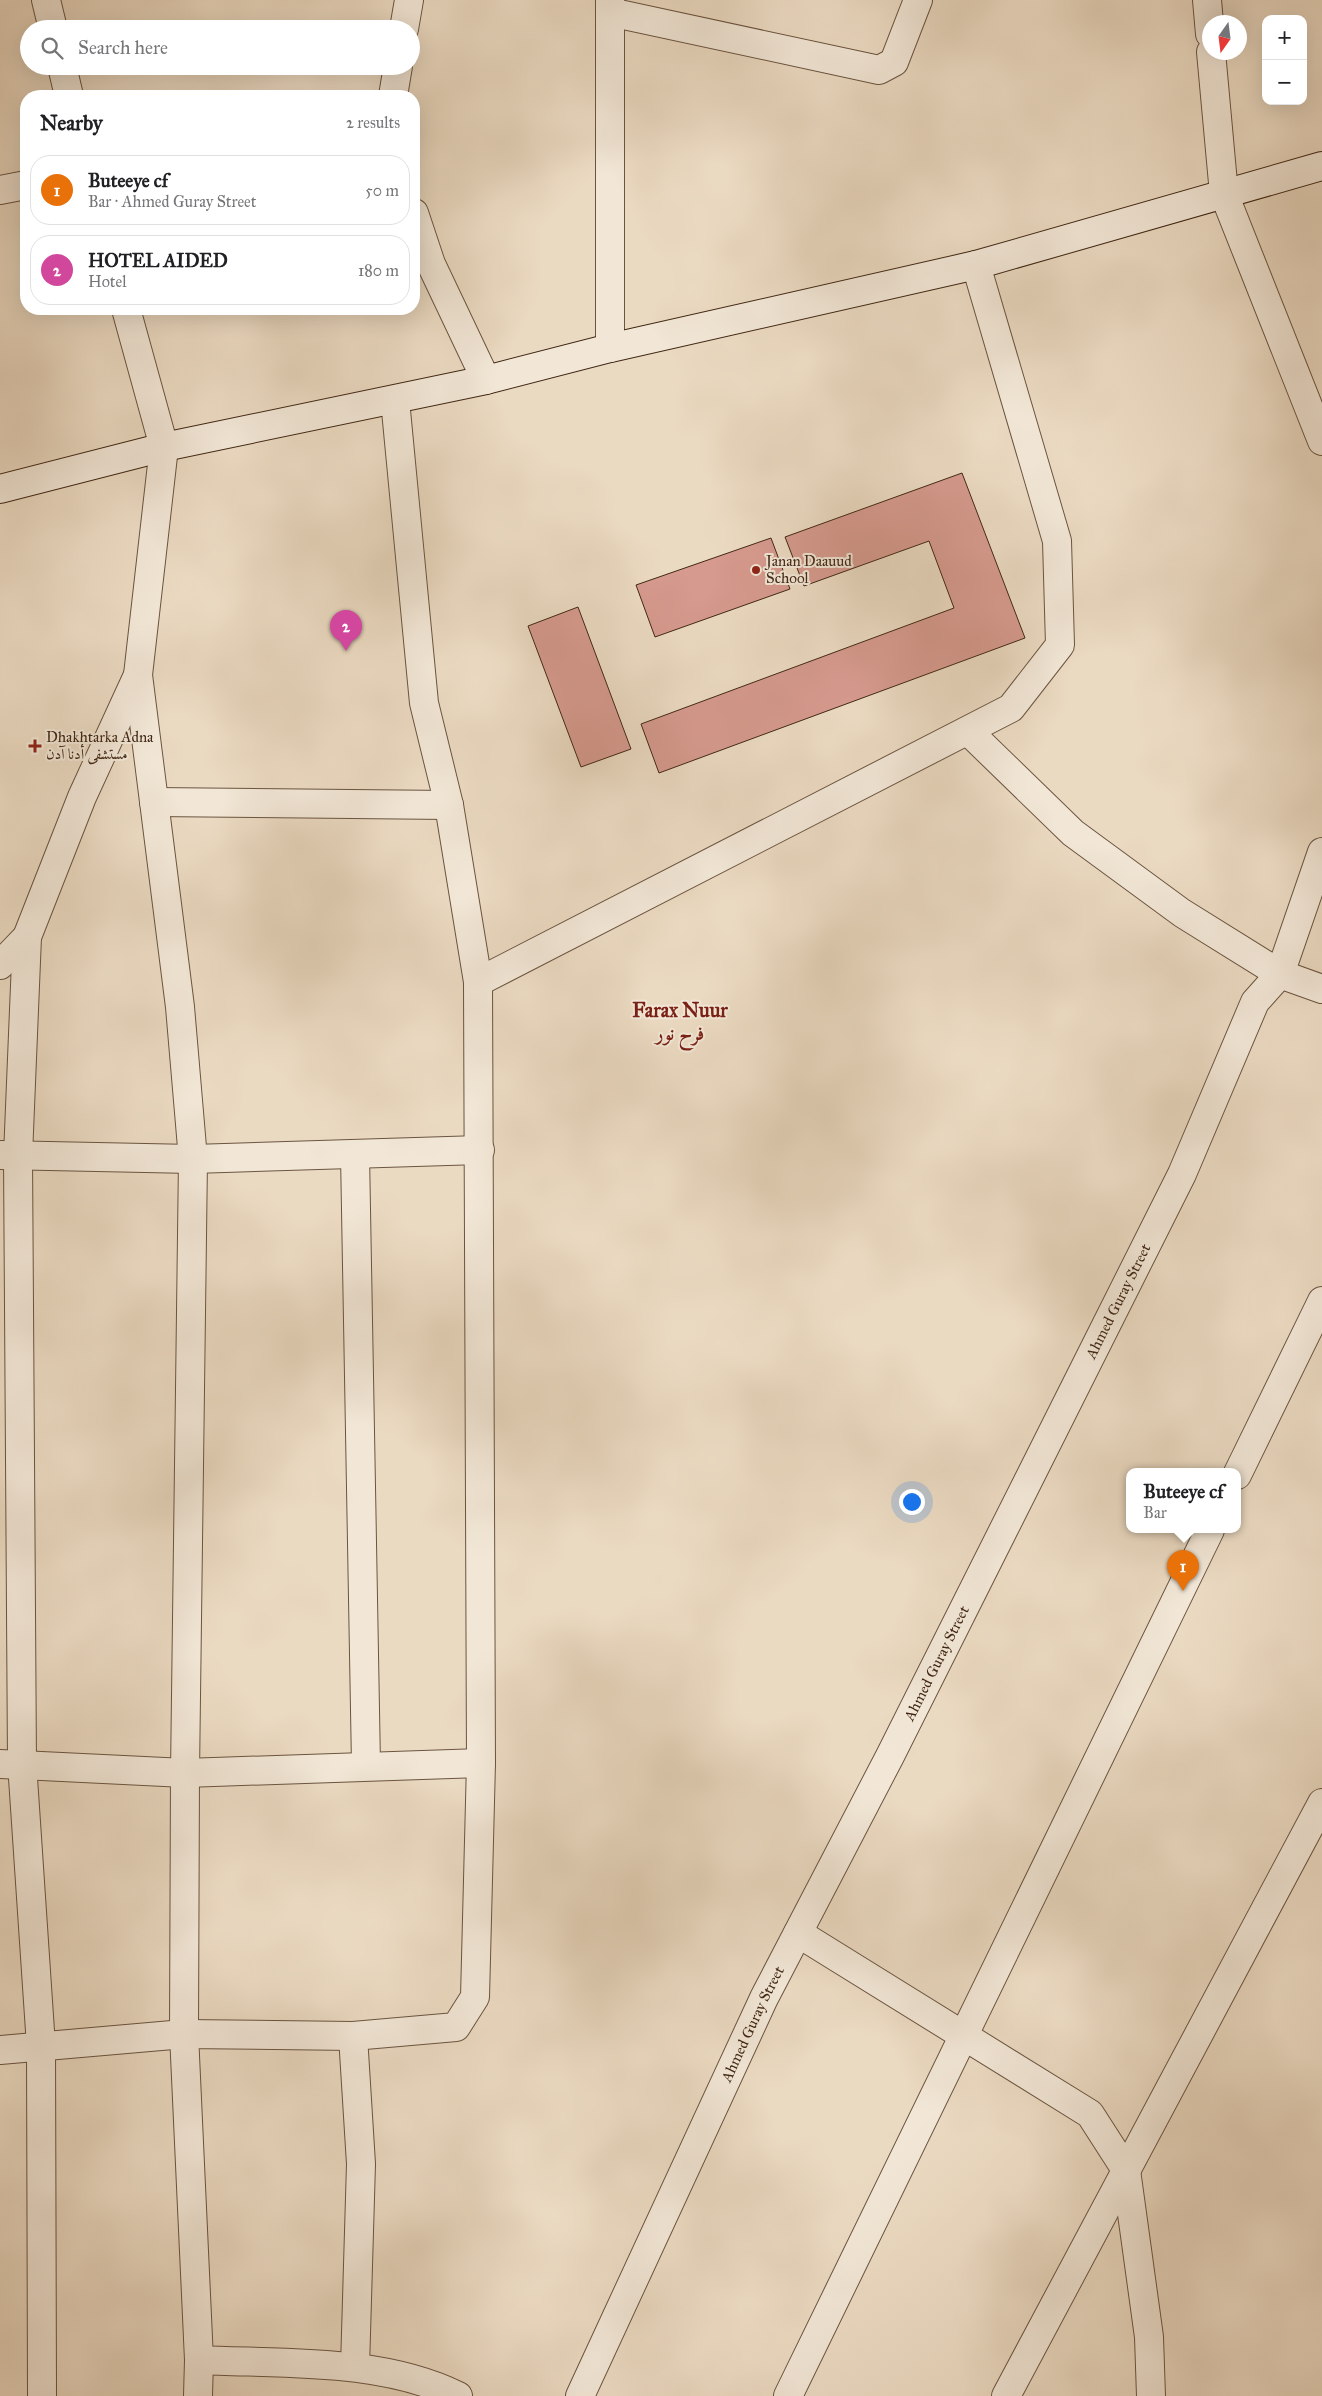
<!DOCTYPE html>
<meta charset="utf-8">
<style>
:root{--surface:#fff;--page:#f6f6f6;--text:#202124;--muted:#757577;--line:#e0e0e0;--accent:#d93025}
body{margin:0;font-family:"IM FELL Great Primer",Amiri,serif;background:var(--page);color:var(--text)}
.controls{position:absolute;right:15px;top:15px;display:grid;overflow:hidden;border-radius:10px;box-shadow:0 5px 20px #0002}
.controls button{width:45px;height:45px;display:grid;place-items:center;padding:0;border:0;border-bottom:1px solid var(--line);background:var(--surface);color:var(--text);font:25px sans-serif}
.compass{position:absolute;left:1202px;top:15px;width:45px;height:45px;border-radius:50%;background:var(--surface);box-shadow:0 5px 20px #0002;rotate:194deg}
.you{position:absolute;left:911px;top:1501px;width:18px;height:18px;margin:-12px;border:4px solid #fff;border-radius:50%;background:#1a73e8;box-shadow:0 0 0 8px #1a73e833}
.badge{display:grid;place-items:center;width:32px;height:32px;border-radius:50%;background:var(--accent);color:#fff;font-size:16px;font-weight:700}
.pin{position:absolute;translate:-50% -41px;filter:drop-shadow(0 1px 2px #0008)}
.pin::after{content:'';position:absolute;top:26px;width:18px;height:15px;background:inherit;clip-path:polygon(0 0,100% 0,50% 100%)}
.popup{position:absolute;left:1126px;top:1468px;width:115px;height:65px;box-sizing:border-box;display:grid;place-content:center;border-radius:10px;background:var(--surface);filter:drop-shadow(0 1px 4px #0005);font-size:16px;white-space:nowrap;color:var(--muted)}
.popup b{font-size:19px;color:var(--text)}
.popup::after{content:'';position:absolute;left:50%;top:100%;margin-left:-10px;border:10px solid transparent;border-top-color:var(--surface)}
.list{margin:0;padding:0;list-style:none}
h2{display:flex;justify-content:space-between;align-items:center;height:65px;margin:0;padding:0 20px;font-size:21px}
h2 small{font-size:16px;font-weight:400;color:var(--muted)}
.list li{display:grid;grid-template-columns:32px 1fr auto;gap:15px;align-items:center;box-sizing:border-box;height:70px;margin:0 10px 10px;padding:0 10px;border:1px solid var(--line);border-radius:20px}
.list b{display:block;font-size:19px;white-space:nowrap}
.list p{margin:0;font-size:16px;white-space:nowrap;color:var(--muted)}
.list em{font-size:16px;font-style:normal;color:var(--muted)}
.icon{flex:none;width:28px;height:28px;fill:none;stroke:currentColor;stroke-width:2;stroke-linecap:round;stroke-linejoin:round}
.map{position:relative;flex:none;width:1322px;height:2396px;overflow:hidden}
.search{position:absolute;background:var(--surface);box-shadow:0 5px 20px #0002;left:20px;top:20px;width:400px;height:55px;display:flex;align-items:center;gap:12px;box-sizing:border-box;padding:0 18px;border-radius:28px;color:var(--muted);font-size:19px}
.panel{position:absolute;background:var(--surface);box-shadow:0 5px 20px #0002;left:20px;top:90px;width:400px;height:225px;border-radius:20px}
.map>svg:first-child{display:block}
.building{fill:#d69a8e;stroke:#402714}
.lines{fill:none;stroke-linecap:round;stroke-linejoin:round}
.minor-casing{stroke:#6b5440;stroke-width:30}
.secondary-casing{stroke:#402714;stroke-width:30}
.minor{stroke:#f2e7d7;stroke-width:28}
.secondary{stroke:#f2e7d7;stroke-width:28}
.poi-dot{fill:#8f2418;stroke:#f2e7d7;stroke-width:2}
.labels{text-anchor:middle;dominant-baseline:central;stroke-width:4;stroke-linejoin:round;paint-order:stroke}
.poi-label{font-size:15px;fill:#402714;stroke:#f2e7d7;text-anchor:start}
.street-label{font-size:15px;fill:#402714;stroke:#f2e7d7}
.district-label{font-size:20px;font-weight:bold;fill:#7a1f14;stroke:#f2e7d7}
</style>
<div class="map">
<svg width="1322" height="2396" viewBox="0 0 1322 2396">
<rect width="100%" height="100%" fill="#ebdac2"/>
<filter id="stains"><feTurbulence type="fractalNoise" baseFrequency=".004" numOctaves="4"/><feColorMatrix values="0 0 0 0 .2 0 0 0 0 .09 0 0 0 0 .02 0 0 0 .5 -.17"/></filter>
<radialGradient id="worn" r=".72"><stop offset=".6" stop-color="#630" stop-opacity="0"/><stop offset="1" stop-color="#630" stop-opacity=".3"/></radialGradient>
<g class="building">
<path d="M962 473 1025 638 659 773 641 724 954 608 929 541 804 586 785 537Z"/>
<path d="M771 538 790 589 655 637 636 585Z"/>
<path d="M578 607 631 749 581 767 528 626Z"/>
</g>
<g class="lines">
<g class="minor-casing">
<g id="minor">
<path d="M46 0 53 29"/>
<path d="M610 0V348"/>
<path d="M1207 0 1210 34"/>
<path d="M610 12 879 70 894 62 918 0"/>
<path d="M404 29 409 0"/>
<path d="M1211 52 1224 194 1322 441"/>
<path d="M62 66 69 96"/>
<path d="M393 96 398 66"/>
<path d="M0 190 26 185"/>
<path d="M414 213 431 264 486 380"/>
<path d="M126 309 164 447 138 675 180 1007 193 1159 185 1773 184 2034 199 2360 198 2396"/>
<path d="M968 731 1073 833 1182 913 1280 974 1322 852"/>
<path d="M154 802 449 805"/>
<path d="M0 965 27 937"/>
<path d="M478 982 1011 708 1060 645 1057 541 976 265"/>
<path d="M355 1154 366 1765"/>
<path d="M0 1155 193 1159 480 1150"/>
<path d="M1237 1475 1322 1301"/>
<path d="M0 1764 185 1773 481 1763"/>
<path d="M798 1933 1090 2114 1126 2170 1149 2337 1151 2396"/>
<path d="M353 2036 361 2164 355 2367"/>
<path d="M0 2050 184 2034 353 2036 456 2027 475 1997 481 1763 478 982 449 805 424 703 395 400"/>
<path d="M199 2360C282 2364 382 2358 458 2396"/>
<path d="M42 2396 41 2046 22 1763 18 1156 27 937 82 797 138 675"/>
<path id="s1" d="M580 2396 764 1998 890 1756 1182 1174 1255 1002 1280 974 1322 989"/>
<path d="M788 2396 1210 1530"/>
<path d="M1006 2396 1322 1803"/>
</g>
</g>
<g class="secondary-casing">
<path id="secondary" d="M0 489 164 447 486 380 610 348 976 265 1322 166"/>
</g>
<use href="#minor" class="minor"/>
<use href="#secondary" class="secondary"/>
</g>
<g class="poi-dot">
<circle cx="756" cy="570" r="5"/>
<path d="M32.5 738.5h5v5h5v5h-5v5h-5v-5h-5v-5h5z"/>
</g>
<g class="labels">
<g class="poi-label">
<text x="766" y="561">Janan Daauud<tspan x="766" dy="17">School</tspan></text>
<text x="46" y="737">Dhakhtarka Adna<tspan x="46" dy="17">مستشفى أدنا آدن</tspan></text>
</g>
<g class="street-label">
<text stroke="none"><textPath href="#s1" startOffset="1220">Ahmed Guray Street</textPath></text>
<text stroke="none"><textPath href="#s1" startOffset="815">Ahmed Guray Street</textPath></text>
<text stroke="none"><textPath href="#s1" startOffset="410">Ahmed Guray Street</textPath></text>
</g>
<g class="district-label">
<text x="680" y="1010">Farax Nuur<tspan x="680" dy="23">فرح نور</tspan></text>
</g>
</g>
<rect width="100%" height="100%" filter="url(#stains)"/>
<rect width="100%" height="100%" fill="url(#worn)"/>
</svg>
<div class="controls">
<button>+</button>
<button>−</button>
</div>
<svg class="compass" viewBox="-18 -18 36 36"><path d="M0-13l5 13h-10z" fill="#e53935"/><path d="M0 13l5-13h-10z" fill="#757577"/></svg>
<div class="you"></div>
<div class="pin badge" style="left:1183px;top:1591px;background:#e8710a">1</div>
<div class="popup"><b>Buteeye cf</b>Bar</div>
<div class="pin badge" style="left:346px;top:651px;background:#d1479c">2</div>
<div class="search"><svg class="icon" aria-label="search" viewBox="0 0 24 24"><circle cx="10" cy="10" r="6"/><path d="M15 15l6 6"/></svg>Search here</div>
<section class="panel">
<h2>Nearby<small>2 results</small></h2>
<ul class="list">
<li><span class="badge" style="background:#e8710a">1</span><div><b>Buteeye cf</b><p>Bar · Ahmed Guray Street</p></div><em>50 m</em></li>
<li><span class="badge" style="background:#d1479c">2</span><div><b>HOTEL AIDED</b><p>Hotel</p></div><em>180 m</em></li>
</ul>
</section>
</div>
